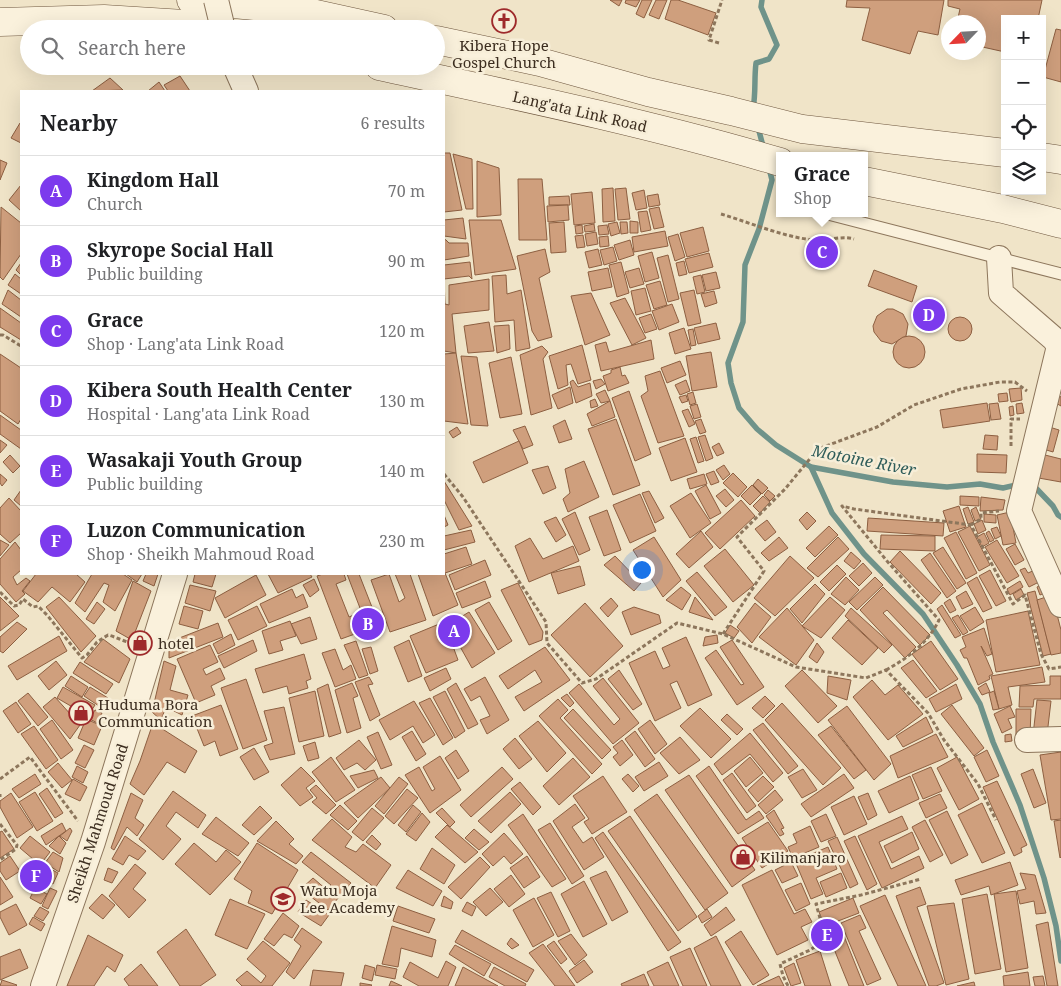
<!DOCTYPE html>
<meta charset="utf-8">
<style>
:root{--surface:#fff;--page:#f2f2f2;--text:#202124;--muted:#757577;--line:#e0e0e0;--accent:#7c3aed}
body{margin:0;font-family:"Noto Serif",serif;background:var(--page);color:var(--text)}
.controls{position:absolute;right:15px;top:15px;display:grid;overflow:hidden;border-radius:0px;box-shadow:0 5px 20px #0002}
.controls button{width:45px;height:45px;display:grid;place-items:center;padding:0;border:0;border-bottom:1px solid var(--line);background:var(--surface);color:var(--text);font:25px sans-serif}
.compass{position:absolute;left:941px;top:15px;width:45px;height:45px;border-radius:50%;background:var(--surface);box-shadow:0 5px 20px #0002;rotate:245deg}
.you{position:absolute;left:641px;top:569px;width:18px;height:18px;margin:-12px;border:4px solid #fff;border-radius:50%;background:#1a73e8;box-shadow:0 0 0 8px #1a73e833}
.badge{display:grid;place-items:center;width:32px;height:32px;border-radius:50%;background:var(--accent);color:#fff;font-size:16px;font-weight:700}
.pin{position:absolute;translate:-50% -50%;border:2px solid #fff;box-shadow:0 1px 5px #0006}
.popup{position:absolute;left:776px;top:152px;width:92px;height:65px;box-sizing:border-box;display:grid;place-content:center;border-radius:0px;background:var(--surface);filter:drop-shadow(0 1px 4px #0005);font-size:16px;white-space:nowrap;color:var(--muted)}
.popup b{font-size:19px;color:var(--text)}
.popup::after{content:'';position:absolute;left:50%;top:100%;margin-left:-10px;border:10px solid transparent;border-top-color:var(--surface)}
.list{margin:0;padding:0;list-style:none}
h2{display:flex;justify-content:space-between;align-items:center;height:65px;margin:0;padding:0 20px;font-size:21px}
h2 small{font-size:16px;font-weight:400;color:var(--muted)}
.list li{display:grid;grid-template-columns:32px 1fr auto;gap:15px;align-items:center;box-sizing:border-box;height:70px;padding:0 20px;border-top:1px solid var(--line)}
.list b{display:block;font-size:19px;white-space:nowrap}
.list p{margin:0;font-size:16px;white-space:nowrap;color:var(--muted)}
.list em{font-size:16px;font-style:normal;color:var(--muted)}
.icon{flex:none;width:28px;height:28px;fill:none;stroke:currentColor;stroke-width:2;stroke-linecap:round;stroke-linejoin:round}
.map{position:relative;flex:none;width:1061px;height:986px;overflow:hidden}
.search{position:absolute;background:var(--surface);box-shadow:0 5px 20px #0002;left:20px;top:20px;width:425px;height:55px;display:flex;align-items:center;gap:12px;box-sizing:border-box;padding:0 18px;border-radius:28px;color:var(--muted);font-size:19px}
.panel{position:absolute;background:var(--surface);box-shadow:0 5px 20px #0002;left:20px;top:90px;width:425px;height:485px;border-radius:0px}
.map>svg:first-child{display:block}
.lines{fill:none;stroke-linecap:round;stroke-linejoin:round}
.stream{stroke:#6f938a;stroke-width:5.5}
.building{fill:#cf9f7d;stroke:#8d5f41}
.service-casing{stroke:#8d765c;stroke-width:13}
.minor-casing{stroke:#8d765c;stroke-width:26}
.secondary-casing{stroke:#6f573f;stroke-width:29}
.path{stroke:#8d765c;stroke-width:3;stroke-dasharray:4 2.5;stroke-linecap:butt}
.service{stroke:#faf1dc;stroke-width:11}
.minor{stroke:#faf1dc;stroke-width:24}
.secondary{stroke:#faf1dc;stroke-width:28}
.minor-bridge-casing{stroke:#8d765c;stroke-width:26;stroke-linecap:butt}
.minor-bridge{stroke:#faf1dc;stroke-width:24}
.labels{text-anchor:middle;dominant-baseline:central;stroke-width:5;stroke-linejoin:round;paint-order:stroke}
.poi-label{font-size:15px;fill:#3d2e20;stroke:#f7eed8;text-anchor:start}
.street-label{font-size:15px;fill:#3d2e20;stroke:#f7eed8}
.water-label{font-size:16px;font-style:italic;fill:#2f5d5a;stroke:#f7eed8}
</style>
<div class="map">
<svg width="1061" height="986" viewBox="0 0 1061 986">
<rect width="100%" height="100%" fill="#f0e4c8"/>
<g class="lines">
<g class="stream">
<path d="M753 109C756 93 754 79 756 63L769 59 777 45 761 7 762 0"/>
<path d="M758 127 764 150"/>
<path d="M769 168 772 180 759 229 745 265 743 322 728 363 731 383 739 408 757 429 776 445 811 467 893 482 947 487 980 484 1003 488 1020 484"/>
<path d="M811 467 832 513 864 554 923 614 957 665 980 704 993 742 1020 805 1044 878 1056 926 1061 961"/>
<path d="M1033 485 1053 506 1058 515 1061 517"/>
</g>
</g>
<g class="building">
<path d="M610 0H622L619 6Z"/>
<path d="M626 0H640L636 7 625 3Z"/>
<path d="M642 0H652L644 18 636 14Z"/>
<path d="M656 0H667L659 19 649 15Z"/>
<path d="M671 0H678L716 13 708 35 665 19Z"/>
<path d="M847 0H944L938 35 918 31 910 54 862 40 870 8 846 7Z"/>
<path d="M948 0H1042L1038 19H1027L1018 16 1017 19H1005V52L978 46V22H957L960 9 948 6Z"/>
<path d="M1056 29 1061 30V82L1043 77Z"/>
<path d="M180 76 190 91H168L164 85Z"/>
<path d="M110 78 123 90 92 91Z"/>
<path d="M159 82 165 91H148Z"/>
<path d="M20 123 21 124V143L11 138Z"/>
<path d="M444 153H450L462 210 444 212Z"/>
<path d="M453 154 472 159 473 209H466Z"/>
<path d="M0 160 7 163 0 180Z"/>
<path d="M477 161 499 168 501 215 477 217Z"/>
<path d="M518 179H542L547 240H519Z"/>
<path d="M21 185V211L9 200Z"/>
<path d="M613 188 615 221 603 222 602 189Z"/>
<path d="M626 188 630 219 618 220 615 189Z"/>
<path d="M644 190 647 208 636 210 632 193Z"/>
<path d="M592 192 595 223 574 225 571 194Z"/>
<path d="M658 194 660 205 649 207 647 196Z"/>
<path d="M569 196 570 205H549V197Z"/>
<path d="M568 205 569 220 548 222 547 206Z"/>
<path d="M1 207 21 223V254L3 280 0 277Z"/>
<path d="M659 207 664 227 654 229 649 209Z"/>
<path d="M647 211 651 230 641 232 638 212Z"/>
<path d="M463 218 466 239 444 236V220Z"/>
<path d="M469 220H501L516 269 475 275Z"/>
<path d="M630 221 638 222V233H630Z"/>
<path d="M564 222 566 252 551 253 549 223Z"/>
<path d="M617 222 620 233 611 236 608 224Z"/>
<path d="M620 222H627L628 233 621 234Z"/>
<path d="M594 224 595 231 585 232 584 226Z"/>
<path d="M582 225 583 233 576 234 575 226Z"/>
<path d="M607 225 609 234 599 235 598 226Z"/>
<path d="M703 227 709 251 687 257 680 233Z"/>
<path d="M665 231 668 246 634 252 632 237Z"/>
<path d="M596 232 598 244 587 246 585 234Z"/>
<path d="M678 234 685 257 675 261 668 237Z"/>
<path d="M583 235 585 247 577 248 575 236Z"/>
<path d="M608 236 609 246 600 247 599 237Z"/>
<path d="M444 239 446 240 449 243H468L469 256 444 260Z"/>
<path d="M630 240 634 255 619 260 614 245Z"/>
<path d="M613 247 617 261 604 265 600 250Z"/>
<path d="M545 249 550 272 539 278 552 337 538 341 532 331 517 256Z"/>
<path d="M598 249 602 265 589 268 585 252Z"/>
<path d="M652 252 659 278 645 282 638 256Z"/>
<path d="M709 253 713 267 689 273 685 259Z"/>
<path d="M668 255 679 299 668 302 657 258Z"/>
<path d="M684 261 687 274 679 276 676 263Z"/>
<path d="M470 262 472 279 469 276 444 279 445 304 449 305V285L489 279V310L452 314 456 353 444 351V265Z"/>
<path d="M621 262 629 293 617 297 609 265Z"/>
<path d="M21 263V275L16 270Z"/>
<path d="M608 268 612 287 592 291 588 272Z"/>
<path d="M639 268 644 284 630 288 625 272Z"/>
<path d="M874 270 917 286 912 302 868 286Z"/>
<path d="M716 272 720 288 706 291 702 275Z"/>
<path d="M15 274 21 279V294L8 285Z"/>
<path d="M506 275 507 294 521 290 530 348 516 351 514 320 495 322 492 276Z"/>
<path d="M701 275 705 292 697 294 693 277Z"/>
<path d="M660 281 667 305 654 309 646 285Z"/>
<path d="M645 288 651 311 636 315 631 291Z"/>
<path d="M8 290 21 300V317L2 304Z"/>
<path d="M694 290 701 323 688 326 680 293Z"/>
<path d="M714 291 717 303 705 307 701 294Z"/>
<path d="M591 293 610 335 585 345 571 296Z"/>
<path d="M625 298 646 338 632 345 610 303Z"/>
<path d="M672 304 679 322 659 330 652 311Z"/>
<path d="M0 308 21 323V340L0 327Z"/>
<path d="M887 309H893L903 314 908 324 906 336 892 344 881 341 874 332 873 326 877 316Z"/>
<path d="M651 314 657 329 645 333 639 318Z"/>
<circle cx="960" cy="329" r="12"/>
<path d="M489 322 494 351 468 353 464 326Z"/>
<path d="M716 323 720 339 698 344 694 328Z"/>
<path d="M509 325 510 349 497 353 494 326Z"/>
<path d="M684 328 691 349 675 354 669 333Z"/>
<path d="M693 329 696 345 691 346 688 330Z"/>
<circle cx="909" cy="352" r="16"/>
<path d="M651 340 654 359 601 371 595 345 606 342 609 352Z"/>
<path d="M582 345 591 380 578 384 571 364 566 365 568 385 558 389 549 356Z"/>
<path d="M542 346 548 352 543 359 552 408 531 415 520 355Z"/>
<path d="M711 352 717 387 692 391 686 356Z"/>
<path d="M456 353 468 424 444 421V354Z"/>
<path d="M0 354 21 368V419L18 424 0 411Z"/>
<path d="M461 356 477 357 488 426 471 425Z"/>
<path d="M511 357 522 414 500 418 489 363Z"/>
<path d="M680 361 686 375 667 383 661 368Z"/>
<path d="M620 367 622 376 625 375 629 383 608 391 603 376 611 373V370Z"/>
<path d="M660 371 684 436 658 443 641 396 648 391 645 376Z"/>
<path d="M601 379 605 384 596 389 593 381Z"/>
<path d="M573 380 578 387 590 383 592 396 576 403 570 382Z"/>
<path d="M686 380 690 391 680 395 675 385Z"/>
<path d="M570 387 573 403 558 409 552 395Z"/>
<path d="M1021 388 1022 400 1011 402 1009 389Z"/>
<path d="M605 390 610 401 601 403 596 394Z"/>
<path d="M629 391 651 454 635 461 612 398Z"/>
<path d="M1052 391 1061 397V406L1047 398Z"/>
<path d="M693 392 696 403 690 405 687 394Z"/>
<path d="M1007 393 1008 401 999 402 998 394Z"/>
<path d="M686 395 688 401 682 403 679 397Z"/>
<path d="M595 399 598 406 591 408 590 401Z"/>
<path d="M610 401 615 417 592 426 587 414Z"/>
<path d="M987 403 990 421 943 428 940 410Z"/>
<path d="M998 403 1001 419 991 420 989 404Z"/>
<path d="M1022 403 1024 413 1017 414 1016 404Z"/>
<path d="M697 404 701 417 694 419 690 406Z"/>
<path d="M1013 406 1014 415 1010 416 1009 407Z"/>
<path d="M688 409 695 424 689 427 682 411Z"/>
<path d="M0 415 21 430V449L0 434Z"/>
<path d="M616 419 640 485 613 495 588 429Z"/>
<path d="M701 419 706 432 700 434 695 421Z"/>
<path d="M565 420 572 439 559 443 553 426Z"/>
<path d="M525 426 533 445 523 449 513 430Z"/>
<path d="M1046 426 1059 430 1053 452 1040 448Z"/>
<path d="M457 427 461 433 453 438 449 432Z"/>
<path d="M705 435 713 458 706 461 698 437Z"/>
<path d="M985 435 998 436 997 450 983 449Z"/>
<path d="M696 437 704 461 698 463 690 439Z"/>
<path d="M685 438 697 472 671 481 659 448Z"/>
<path d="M0 440 7 445 0 453Z"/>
<path d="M519 441 528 463 483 483 473 462Z"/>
<path d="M719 443 724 453 717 456 712 447Z"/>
<path d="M1037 453 1061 459V482L1033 477Z"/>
<path d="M977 454 1007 455 1006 473 977 472Z"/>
<path d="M10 455 20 466 13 473 3 462Z"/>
<path d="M584 461 599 497 568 512 563 499 570 493 565 469Z"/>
<path d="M724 465 730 474 723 480 716 470Z"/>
<path d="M548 466 556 488 543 494 532 470Z"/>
<path d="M714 471 719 482 711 485 706 474Z"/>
<path d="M733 473 747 487 738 497 723 483Z"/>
<path d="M0 474 7 480 2 486 0 483Z"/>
<path d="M704 474 707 484 690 489 687 479Z"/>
<path d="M758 479 768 488 762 494 753 485Z"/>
<path d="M444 481 472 526 459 530 444 500Z"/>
<path d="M706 485 721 513 710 519 695 491Z"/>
<path d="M752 485 761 494 750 505 741 496Z"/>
<path d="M725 489 734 500 726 507 716 496Z"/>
<path d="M21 490V506L14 500Z"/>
<path d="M768 490 775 496 770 501 764 495Z"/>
<path d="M649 491 664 518 655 523 642 493Z"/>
<path d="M691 493 711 523 690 538 670 506Z"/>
<path d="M640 494 656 531 630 543 613 505Z"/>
<path d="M763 496 770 502 760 513 753 506Z"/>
<path d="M960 496 979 497V506L960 505Z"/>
<path d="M981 497 1005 500 1003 510 980 511Z"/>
<path d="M9 498 21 511V533L10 543 0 534V508Z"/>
<path d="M741 500 755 516 720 549 705 533Z"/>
<path d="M959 506 966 527 950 532 943 511Z"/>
<path d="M968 507 974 522 968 524 963 509Z"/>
<path d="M976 507 981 519 975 521 971 510Z"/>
<path d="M607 510 621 550 604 556 589 517Z"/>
<path d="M575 512 590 550 579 555 562 519Z"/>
<path d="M807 512 816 521 807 530 799 520Z"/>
<path d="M1010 512 1016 543 1003 545 997 515Z"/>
<path d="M984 514 996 515V523L984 522Z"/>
<path d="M444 515 448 525 444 527Z"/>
<path d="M556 517 566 535 556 542 544 522Z"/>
<path d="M868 518 944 523 943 536 867 531Z"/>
<path d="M767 520 776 532 765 541 755 529Z"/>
<path d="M982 520 986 530 978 534 974 524Z"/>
<path d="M829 526 838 535 815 557 806 548Z"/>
<path d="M970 526 990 565 979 571 958 532Z"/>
<path d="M997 527 1001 536 995 539 991 529Z"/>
<path d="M471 530 475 542 444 550V536Z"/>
<path d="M701 531 713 547 689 568 676 554Z"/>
<path d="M989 531 994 540 990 542 986 533Z"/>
<path d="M956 532 977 573 966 579 944 538Z"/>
<path d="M984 533 989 543 982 547 977 537Z"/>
<path d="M881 535 935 536V551L880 549Z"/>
<path d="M654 537 681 580 663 597 633 550Z"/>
<path d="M779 537 788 548 769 561 761 553Z"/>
<path d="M838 537 849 549 818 577 807 568Z"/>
<path d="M530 538 543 559 573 546 579 561 529 582 515 546Z"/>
<path d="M0 540 9 545 0 556Z"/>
<path d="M997 540 1019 576 1007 583 985 547Z"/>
<path d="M15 542 21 550V570L13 577 17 585 26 578 30 581 22 591 25 594 16 602 0 584V559Z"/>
<path d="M1015 544 1024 560 1015 565 1006 549Z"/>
<path d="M466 547 472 564 445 573 458 605 433 616 418 574H444V554Z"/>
<path d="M943 547 966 583 957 589 933 553Z"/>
<path d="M725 549 754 585 733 602 704 566Z"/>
<path d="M900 551 941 593 931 604 890 562Z"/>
<path d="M851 552 861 561 854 569 844 561Z"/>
<path d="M930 553 956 591 947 598 921 560Z"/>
<path d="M615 556 641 583 634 591 604 565Z"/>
<path d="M790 556 814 578 775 616 754 598Z"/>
<path d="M485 560 491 575 455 590 449 575Z"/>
<path d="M863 563 872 573 859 586 849 576Z"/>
<path d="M837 565 846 574 829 591 820 582Z"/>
<path d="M580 566 585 585 558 594 551 573Z"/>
<path d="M1025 568 1028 573 1035 570 1041 581 1029 587 1020 570Z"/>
<path d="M990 570 1006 601 996 606 979 576Z"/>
<path d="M697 572 727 607 715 616 686 581Z"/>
<path d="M36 574H76L85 582 70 602 52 587 38 602 23 591Z"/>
<path d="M92 574H123L132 580 115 611 103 602 109 585 104 583 85 612 75 603Z"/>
<path d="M126 574H142L137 582Z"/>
<path d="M146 574H158L154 586 143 581Z"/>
<path d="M195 574H216L212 587 193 582Z"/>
<path d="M268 574H310L312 577 278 593Z"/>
<path d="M323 574H344L346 580 336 584 349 617 359 613 366 630 341 639 317 576Z"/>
<path d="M347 574H359L379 625 368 629Z"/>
<path d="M389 574 399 602 405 598 395 574H410L426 620 390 632 371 580Z"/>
<path d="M256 575 266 595 225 618 215 598Z"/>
<path d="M846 577 859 590 845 605 831 594Z"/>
<path d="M875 577 883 585 857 610 849 602Z"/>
<path d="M977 577 992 608 983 612 967 583Z"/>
<path d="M314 579 319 590 310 597 303 585Z"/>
<path d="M133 581 151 591 132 640 116 631Z"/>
<path d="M485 581 491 597 462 608 456 593Z"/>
<path d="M1020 581 1023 587 1010 595 1007 589Z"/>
<path d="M1048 582 1051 590 1040 595 1037 587Z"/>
<path d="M518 583 543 632 542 640 529 645 501 590Z"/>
<path d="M815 584 825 594 802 623 790 609Z"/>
<path d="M190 585 216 591 210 611 185 603Z"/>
<path d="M681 587 691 595 682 610 666 600Z"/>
<path d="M883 587 930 635 920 645 887 610 883 613 916 647 905 658 860 610Z"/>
<path d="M292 589 296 598 303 594 308 607 269 623 260 604Z"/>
<path d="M1021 589 1024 595 1016 600 1013 594Z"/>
<path d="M966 591 973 604 962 609 956 597Z"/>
<path d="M1035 591 1051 654 1043 656 1027 593Z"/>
<path d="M1052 595 1061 630V653L1051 655 1037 600Z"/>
<path d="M0 597 19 616 0 631Z"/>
<path d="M59 597 96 636 81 652 46 607Z"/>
<path d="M695 597 713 620 689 612Z"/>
<path d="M830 597 845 610 821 638 802 626Z"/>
<path d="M611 598 618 606 608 617 600 608Z"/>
<path d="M950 599 956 610 950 613 944 603Z"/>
<path d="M97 602 105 609 94 624 86 619Z"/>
<path d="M489 602 512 641 498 650 475 610Z"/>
<path d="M585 603 623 646 590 677 551 635Z"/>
<path d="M755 603 771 617 752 643 737 627Z"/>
<path d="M942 605 961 635 955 638 937 609Z"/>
<path d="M184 606 203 611 198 629 179 624Z"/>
<path d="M257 606 267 626 238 640 228 620Z"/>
<path d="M634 607 659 615 661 623 631 635 622 612Z"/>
<path d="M975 607 984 622 970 631 960 616Z"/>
<path d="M787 608 814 640 796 665 759 637Z"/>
<path d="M851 608 892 645 884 653 845 616Z"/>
<path d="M1028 611 1040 665 996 672 986 620Z"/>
<path d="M469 612 495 653 472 668 448 625Z"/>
<path d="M958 615 968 632 963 635 952 618Z"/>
<path d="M310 617 317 639 301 644 291 624Z"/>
<path d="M848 620 878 648 862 665 832 638Z"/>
<path d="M290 621 296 636 280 641 283 650 269 654 262 631Z"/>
<path d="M17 622 27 629 3 653 0 651V637Z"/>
<path d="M444 622 458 660 426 673 410 636Z"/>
<path d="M218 623 223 637 169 658V642Z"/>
<path d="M730 625 739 631 734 638 725 633Z"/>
<path d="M984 628 992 654 987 656 981 646 993 674 989 676 990 679 978 685 967 658H964L960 650 966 647 962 637Z"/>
<path d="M231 634 235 645 218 654 213 644Z"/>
<path d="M717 635 718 643 703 646 705 637Z"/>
<path d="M59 636 67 651 17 680 8 666Z"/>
<path d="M686 637 712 695 688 706 677 681 670 684 681 708 655 721 629 663 655 651 663 669 670 666 662 648Z"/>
<path d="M103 639 130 659 119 683 84 662Z"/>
<path d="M253 640 257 651 224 668 218 656Z"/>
<path d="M409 640 422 676 408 682 394 647Z"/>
<path d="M732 640 764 687 737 705 705 658 716 650 741 685 744 684 720 647Z"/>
<path d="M356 641 368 675 359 678 344 645Z"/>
<path d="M931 641 958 679 940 690 912 654Z"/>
<path d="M817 643 824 652 817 663 809 657Z"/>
<path d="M210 645 218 662 203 669 206 675 220 668 225 679 211 686 215 695 196 703 177 659Z"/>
<path d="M371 647 378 671 370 674 362 649Z"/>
<path d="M545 647 570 680 524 711 515 697 542 682 535 670 508 689 499 676Z"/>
<path d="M335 649 343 670 351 665 356 679 335 687 322 653Z"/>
<path d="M304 654 311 679 306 681 308 688 289 694 287 686 263 693 255 669Z"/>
<path d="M913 660 937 691 926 698 901 668Z"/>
<path d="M56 661 67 675 49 690 38 676Z"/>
<path d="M164 661 176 666 170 690 188 695 182 715 166 707 161 720 152 712Z"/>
<path d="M80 662 113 684 106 694 73 673Z"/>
<path d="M1042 667 1045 682 1008 687 1012 705 999 709 991 676Z"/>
<path d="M446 668 451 679 430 691 424 678Z"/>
<path d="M619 670 642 704 633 710 608 679Z"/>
<path d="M802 670 837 706 818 723 785 686Z"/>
<path d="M71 676 88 687 82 697 65 686Z"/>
<path d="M828 676 851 680 847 700 827 693Z"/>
<path d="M1050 676H1061V699H1034L1033 707H1019L1020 686 1050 685Z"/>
<path d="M369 677 373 684 368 685 380 715 370 721 355 682Z"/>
<path d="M485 677 509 720 487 734 480 720 490 716 480 696 471 701 464 689Z"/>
<path d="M603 678 639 723 613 744 569 693 579 684 614 725 620 719 593 686Z"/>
<path d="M246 679 267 740 243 749 221 688Z"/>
<path d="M872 680 885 695 898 685 923 714 888 740 853 697Z"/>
<path d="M352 683 358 696 353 698 361 728 347 733 335 690Z"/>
<path d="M456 683 478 724 468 729 447 689Z"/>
<path d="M986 683 990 692 982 695 978 688Z"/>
<path d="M328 684 341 733 329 737 317 689Z"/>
<path d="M956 684 962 699 936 712 929 699Z"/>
<path d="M63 687 95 705 88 716 57 698Z"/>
<path d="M90 687 108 698 102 708 84 696Z"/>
<path d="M315 691 324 736 299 742 289 698Z"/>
<path d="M445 691 465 731 455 738 433 697Z"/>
<path d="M994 691 999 709 993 710 989 693Z"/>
<path d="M28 693 48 717 38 726 18 701Z"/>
<path d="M567 694 574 703 570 707 561 698Z"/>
<path d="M765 696 775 706 763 718 752 708Z"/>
<path d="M55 697 80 725 70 739 43 707Z"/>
<path d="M430 698 453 738 443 745 419 703Z"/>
<path d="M558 699 568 710 560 718 602 764 592 774 539 716Z"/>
<path d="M1037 700 1051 701 1047 735H1033Z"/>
<path d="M414 701 435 735 423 743 413 726 390 740 379 720Z"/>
<path d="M16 702 31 724 18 733 3 711Z"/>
<path d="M782 703 841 768 823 785 765 720Z"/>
<path d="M221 705 238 749 220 756 215 741 204 746 192 716Z"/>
<path d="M952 705 984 748 974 756 941 714Z"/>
<path d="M847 706 891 764 874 780 828 720Z"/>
<path d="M1010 706 1015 717 1008 719 1012 728 1002 733 994 714Z"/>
<path d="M284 707 295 754 270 760 264 746 273 743 264 711Z"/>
<path d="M700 708 731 739 711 758 680 726Z"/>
<path d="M573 709 611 750 602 759 564 718Z"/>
<path d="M1016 709H1031L1030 736 1016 735Z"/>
<path d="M95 710 102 713 97 723 90 719Z"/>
<path d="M727 714 743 729 737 735 721 720Z"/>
<path d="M926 717 933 732 903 747 896 736Z"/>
<path d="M86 719 102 726 94 745 78 738Z"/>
<path d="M52 720 73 750 61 759 40 729Z"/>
<path d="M650 720 667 744 655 754 638 729Z"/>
<path d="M538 721 566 753 547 772 519 736Z"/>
<path d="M153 723 197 751 185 773 167 762 144 795 130 784 140 761Z"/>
<path d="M763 723 798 766 788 774 753 730Z"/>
<path d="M34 726 58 760 46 769 21 734Z"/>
<path d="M831 726 866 770 854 779 818 735Z"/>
<path d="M412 731 426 754 416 761 402 737Z"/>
<path d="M635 731 655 759 645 767 625 739Z"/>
<path d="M378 732 392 765 381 769 367 737Z"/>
<path d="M750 733 783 773 773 782 750 754 722 775 714 764Z"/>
<path d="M936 734 948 757 898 778 890 756Z"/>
<path d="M1011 734 1012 741 1005 742V735Z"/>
<path d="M680 737 700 760 679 774 660 753Z"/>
<path d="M515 738 532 759 519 769 503 749Z"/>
<path d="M359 740 376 760 365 770 357 763 344 770 336 758Z"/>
<path d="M622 740 633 755 620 766 613 757 618 753 613 747Z"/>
<path d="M315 742 319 758 308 761 303 746Z"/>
<path d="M84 745 94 750 85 768 75 763Z"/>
<path d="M254 748 269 772 254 780 240 757Z"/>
<path d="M456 750 469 771 458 779 445 758Z"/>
<path d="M987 750 999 776 986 782 974 757Z"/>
<path d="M1061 752V819L1051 820 1040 755Z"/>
<path d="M440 756 461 790 430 813 405 775 419 767 432 791 435 789 423 767Z"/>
<path d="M331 757 355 790 336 802 312 772Z"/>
<path d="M750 757 763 773 746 787 734 771Z"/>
<path d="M957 757 979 799 959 810 937 768Z"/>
<path d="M573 758 590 777 559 805 543 786Z"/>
<path d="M659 762 668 776 644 791 635 777Z"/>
<path d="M58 763 72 780 62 788 48 772Z"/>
<path d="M77 766 88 772 83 783 72 777Z"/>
<path d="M709 766 746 820 759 811 764 818 738 834 696 776Z"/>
<path d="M301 767 315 781 306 788 313 797 300 806 281 785Z"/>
<path d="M502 767 513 779 471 817 460 805Z"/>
<path d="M931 767 942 791 923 799 912 775Z"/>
<path d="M803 769 817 790 802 798 788 777Z"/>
<path d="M1033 769 1046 803 1034 808 1021 774Z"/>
<path d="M374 770 378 778 358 788 350 776Z"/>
<path d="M732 773 756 806 747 813 723 780Z"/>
<path d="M35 774 41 784 19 798 12 789Z"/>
<path d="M628 774 639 786 633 792 622 779Z"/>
<path d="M844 774 854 788 811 817 801 804Z"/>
<path d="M689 775 755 870 732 887 665 790Z"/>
<path d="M603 776 627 812 592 834 584 822 589 819 573 796Z"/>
<path d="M763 776 774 787 758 802 748 790Z"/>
<path d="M910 776 919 799 889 813 878 791Z"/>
<path d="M381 777 390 788 358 818 344 803Z"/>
<path d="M399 777 408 784 384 814 375 806Z"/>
<path d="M73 779 87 787 80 801 65 794Z"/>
<path d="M997 781 1027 845 1021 848 1022 852 1014 856 983 787Z"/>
<path d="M520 782 541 807 533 815 511 789Z"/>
<path d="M316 785 336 805 326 814 312 802 317 798 310 790Z"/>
<path d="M47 788 63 813 55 818 39 794Z"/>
<path d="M407 789 418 798 394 824 385 816Z"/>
<path d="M775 790 783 800 766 814 758 805Z"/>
<path d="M173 791 206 815 198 828 176 812 166 826 181 839 163 860 139 839Z"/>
<path d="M35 792 53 821 37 831 19 802Z"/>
<path d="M510 792 521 804 491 833 478 821Z"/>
<path d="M11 793 33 827 17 838 0 807V801Z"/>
<path d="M131 793 143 800 135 818 144 825 137 836 127 827 114 850 111 848Z"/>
<path d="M868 793 877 815 868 820 858 797Z"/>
<path d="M657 794 728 893 705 910 634 810Z"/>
<path d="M940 794 947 808 926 818 919 803Z"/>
<path d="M854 796 867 824 844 835 831 807Z"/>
<path d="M982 803 1005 853 982 863 958 815Z"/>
<path d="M575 804 585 818 572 827 583 843 592 837 604 857 584 870 553 821Z"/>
<path d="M340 805 357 821 348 830 330 815Z"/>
<path d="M413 805 421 812 406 832 398 825Z"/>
<path d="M260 806 272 818 254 835 242 825Z"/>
<path d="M372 808 384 818 363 841 352 832Z"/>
<path d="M442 808 455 822 450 827 436 813Z"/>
<path d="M774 810 784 828 781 829 784 834 780 836 766 816Z"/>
<path d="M947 811 968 855 951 864 929 820Z"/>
<path d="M422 813 430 822 416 841 406 834Z"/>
<path d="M523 814 566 879 552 887 508 825Z"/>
<path d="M826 814 836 836 821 842 811 821Z"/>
<path d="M630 816 697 917 678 931 608 831Z"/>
<path d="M902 816 908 829 879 842 891 869 919 856 924 868 882 888 858 836Z"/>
<path d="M216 817 249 843 238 856 202 834Z"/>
<path d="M332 819 352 837 345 847 356 852 363 844 391 865 375 888 312 840Z"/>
<path d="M925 820 943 855 930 862 912 827Z"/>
<path d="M1061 820V857L1060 858 1054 821Z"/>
<path d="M276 821 294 839 289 844 303 856 296 864 257 841Z"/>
<path d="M768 822 788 851 762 868 742 838Z"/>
<path d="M62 823 66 831 46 845 41 836Z"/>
<path d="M550 823 584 876 572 884 538 830Z"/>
<path d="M447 825 478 852 465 863 435 837Z"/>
<path d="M810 826 819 847 793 858 788 847 797 843 793 834Z"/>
<path d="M70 828 72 831 67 841 60 836Z"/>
<path d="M474 829 489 842 479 850 465 838Z"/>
<path d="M2 831 14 849 0 858V832Z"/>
<path d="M603 832 681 942 668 951 595 838Z"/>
<path d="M912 832 919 849 892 863 884 846Z"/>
<path d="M504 833 523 854 511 864 504 856 493 866 482 854Z"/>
<path d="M372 835 381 844 376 850 366 842Z"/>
<path d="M30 836 50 852 40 865 20 848Z"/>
<path d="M59 836 66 843 60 854 49 846Z"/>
<path d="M125 836 146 851 138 860 129 855 123 865 112 859Z"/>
<path d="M855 836 877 884 867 890 844 841Z"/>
<path d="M837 837 858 884 850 888 828 841Z"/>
<path d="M194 843 216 862 226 850 241 862 210 895 175 864Z"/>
<path d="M257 843 298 870 272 914 248 903 252 891 234 879Z"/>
<path d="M828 847 837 869 816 878 823 894 811 899 795 861Z"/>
<path d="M432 848 455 865 444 884 420 869Z"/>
<path d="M53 852 63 858 59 872 45 863Z"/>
<path d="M311 852 351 883 328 910 301 889 313 878 327 890 331 885 302 862Z"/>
<path d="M10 856 20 871 6 880 0 871V863Z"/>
<path d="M527 856 540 877 524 888 510 868Z"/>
<path d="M480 857 490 867 461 899 448 887Z"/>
<path d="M791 862 798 876 782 883 775 870Z"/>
<path d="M1010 862 1018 885 991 895 989 886 961 895 955 880Z"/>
<path d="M135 864 146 873 133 889 146 900 129 918 109 896Z"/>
<path d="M43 865 58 873 53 884 38 875Z"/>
<path d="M108 868 118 872 112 883 104 880Z"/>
<path d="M32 869 38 878 26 886 21 876Z"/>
<path d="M408 870 442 891 433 906 396 888Z"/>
<path d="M772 870 794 914 805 909 812 922 801 927 808 940 777 955 742 885Z"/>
<path d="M606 871 628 912 612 921 590 878Z"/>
<path d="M841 873 847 888 826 897 820 882Z"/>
<path d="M1020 873 1035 875 1046 913 1036 914 1034 901 1020 904 1017 891 1026 889Z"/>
<path d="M511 875 525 894 509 907 494 889Z"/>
<path d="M0 877 13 897 0 905Z"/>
<path d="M40 879 48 887 45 891 35 884Z"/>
<path d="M584 881 607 924 583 937 561 894Z"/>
<path d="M801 883 810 904 796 911 785 890Z"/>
<path d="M920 887 926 904 917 907 944 983 936 986H929L896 896Z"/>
<path d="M35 888 47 894 41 904 30 898Z"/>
<path d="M50 888 57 891 48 909 42 906Z"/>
<path d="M490 888 503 902 486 916 473 902Z"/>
<path d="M1016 891 1028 968 1006 972 994 894Z"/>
<path d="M551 892 570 931 558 937 537 898Z"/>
<path d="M102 894 115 905 103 919 89 908Z"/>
<path d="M987 894 1001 969 975 974 962 899Z"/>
<path d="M885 895 926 986H898L860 906Z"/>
<path d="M444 896 453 902 451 909 441 906Z"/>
<path d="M534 898 554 935 533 947 513 910Z"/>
<path d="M853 898 859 913 838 921 864 986H849L819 912Z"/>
<path d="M230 899 265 914 247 949 215 935Z"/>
<path d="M306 900 329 915 321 926 298 912Z"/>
<path d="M467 902 476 907 472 916 462 911Z"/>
<path d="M954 903 969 979 946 985 927 906Z"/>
<path d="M16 904 27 925 9 935 0 917V912Z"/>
<path d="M398 906 435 919 429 933 393 921Z"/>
<path d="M40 907 49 912 43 921 34 916Z"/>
<path d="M726 907 735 920 711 936 704 925Z"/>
<path d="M707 909 712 917 702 923 698 916Z"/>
<path d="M283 913 299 926 292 938 284 934 274 946 264 939Z"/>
<path d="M860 915 866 928 859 931 881 979 867 985 841 923Z"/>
<path d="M33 917 45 924 41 931 29 924Z"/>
<path d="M1048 922 1058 986H1047L1036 925Z"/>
<path d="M392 926 436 940 432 957 401 948 398 967 382 964Z"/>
<path d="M302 928 322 942 294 979 286 972 301 946 294 940Z"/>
<path d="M186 929 216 975 200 986H180L157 952Z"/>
<path d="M462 930 534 970 527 982 455 942Z"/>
<path d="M741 931 769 975 753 985 725 942Z"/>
<path d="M571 934 587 955 575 965 558 941Z"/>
<path d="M88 935 123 955 115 972 107 966 94 986H67Z"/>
<path d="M716 936 741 986H711L694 948Z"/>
<path d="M511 938 519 945 512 949 507 944Z"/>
<path d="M263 941 290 963 272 986H242L236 980 247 971 261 983 266 976 247 959Z"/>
<path d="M554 941 567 959 561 964 547 946Z"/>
<path d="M543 944 575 986H555L529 953Z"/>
<path d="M455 945 491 964 484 976 449 954Z"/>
<path d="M690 948 707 986H683L670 957Z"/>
<path d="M20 949 28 968 0 980V957Z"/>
<path d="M820 951 831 986H805L796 960Z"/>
<path d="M584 960 593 972 577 983 569 971Z"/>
<path d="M446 961 456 967 448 986H419L403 977 410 962 438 978Z"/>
<path d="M668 962 679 986H654L647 972Z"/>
<path d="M794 963 801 983 791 986 784 968Z"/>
<path d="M141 964 158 986H129L124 979Z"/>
<path d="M365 965 375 968 372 981 362 978Z"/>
<path d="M377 965 397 969 395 979 375 975Z"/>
<path d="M463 967 498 986H455Z"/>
<path d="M494 967 526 984 525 986H505L489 977Z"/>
<path d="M313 970 344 973 341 986H310Z"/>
<path d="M1028 972 1030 986H1004L1003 976Z"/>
<path d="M644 974 649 986H622L621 984Z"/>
<path d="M779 976 784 986H757Z"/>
<path d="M1043 976 1045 986H1035L1033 977Z"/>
<path d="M2 980 17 985 16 986H0Z"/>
<path d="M391 981 402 986H389Z"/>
<path d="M974 982 975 986H957Z"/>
<path d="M360 983 372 985 371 986H360Z"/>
</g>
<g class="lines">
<g class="service-casing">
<path id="service" d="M824 213 1061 274"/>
</g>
<g class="minor-casing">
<g id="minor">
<path d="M235 66 246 91"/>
<path d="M999 258 1001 293 1054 339 1059 346 1019 511 1061 605"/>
<path d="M1027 740 1061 739"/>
<path d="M43 986 93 842 175 574"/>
</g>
</g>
<g class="secondary-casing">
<g id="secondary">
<path d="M191 0 298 10 384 29"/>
<path d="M0 22 104 19 184 24 205 29"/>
<path d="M436 40 540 62 648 92 731 111 802 129 1005 153"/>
<path d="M379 66C513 95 648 123 780 162"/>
<path d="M1042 157 1061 160"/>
<path d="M864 181 1003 209 1061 224"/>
</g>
</g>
<g class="path">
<path d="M719 43 709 40 722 0"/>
<path d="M721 214C751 223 781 236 812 240 826 242 840 235 854 239"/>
<path d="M0 335H3L21 346"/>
<path d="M1011 446V419H1020"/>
<path d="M444 474 463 497 546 622 547 643 582 683 596 679 677 623 723 634 796 667 866 678 886 670 928 713 944 740 978 784 996 820"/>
<path d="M971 525 981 519V513L999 511"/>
<path d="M0 592 14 606 19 605 23 599 33 607 38 606 47 615 82 658 87 655 97 642 108 635C116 637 123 641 131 643"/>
<path d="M723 634 764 571 737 537 785 489 818 449 877 427 914 405 961 389 1000 382H1015L1027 391"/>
<path d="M886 670C908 658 928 643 939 620L887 561 842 506 854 509 971 525 1013 604 1025 595 1041 654 1049 669 1061 667"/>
<path d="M0 779 30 757 78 821"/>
<path d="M0 794V797"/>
<path d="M0 824 17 845 16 849 0 860"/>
<path d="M788 986 783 976 780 964 810 950 826 939 816 904 861 895 921 879"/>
</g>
<use href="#service" class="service"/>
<use href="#minor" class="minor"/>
<use href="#secondary" class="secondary"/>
<g class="minor-bridge-casing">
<path id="minor-bridge" d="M216 0 223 29"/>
</g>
<use href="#minor-bridge" class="minor-bridge"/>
</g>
<defs>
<g id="church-ring" transform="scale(1.25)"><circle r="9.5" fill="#f7eed8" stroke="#9e2a2b" stroke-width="1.5"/><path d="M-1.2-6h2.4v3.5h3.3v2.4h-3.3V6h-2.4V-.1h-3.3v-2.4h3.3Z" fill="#9e2a2b"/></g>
<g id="shop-ring" transform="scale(1.25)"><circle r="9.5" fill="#f7eed8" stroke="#9e2a2b" stroke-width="1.5"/><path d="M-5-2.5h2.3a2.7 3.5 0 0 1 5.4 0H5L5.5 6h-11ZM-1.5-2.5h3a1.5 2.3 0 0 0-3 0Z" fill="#9e2a2b"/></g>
<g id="school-ring" transform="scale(1.25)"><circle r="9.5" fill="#f7eed8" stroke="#9e2a2b" stroke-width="1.5"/><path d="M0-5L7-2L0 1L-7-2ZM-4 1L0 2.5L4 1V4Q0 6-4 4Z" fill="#9e2a2b"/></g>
</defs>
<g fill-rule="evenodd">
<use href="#church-ring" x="504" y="21"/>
<use href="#shop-ring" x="140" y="643"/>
<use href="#shop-ring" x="81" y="713"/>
<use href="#shop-ring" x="743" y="857"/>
<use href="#school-ring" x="283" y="899"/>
</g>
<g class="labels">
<g class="poi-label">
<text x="504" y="45" text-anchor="middle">Kibera Hope<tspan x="504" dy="17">Gospel Church</tspan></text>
<text x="158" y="643">hotel</text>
<text x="98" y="704">Huduma Bora<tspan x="98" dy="17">Communication</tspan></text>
<text x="760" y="857">Kilimanjaro</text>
<text x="300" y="890">Watu Moja<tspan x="300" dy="17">Lee Academy</tspan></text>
</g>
<g class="street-label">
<text transform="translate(580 111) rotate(13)">Lang'ata Link Road</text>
<text transform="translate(97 823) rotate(-72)">Sheikh Mahmoud Road</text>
</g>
<g class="water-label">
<text transform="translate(864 460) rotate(11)">Motoine River</text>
</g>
</g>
</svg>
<div class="controls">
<button>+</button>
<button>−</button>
<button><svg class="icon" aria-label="locate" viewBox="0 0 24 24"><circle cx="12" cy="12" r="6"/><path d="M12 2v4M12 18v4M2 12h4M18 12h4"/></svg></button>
<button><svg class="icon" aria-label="layers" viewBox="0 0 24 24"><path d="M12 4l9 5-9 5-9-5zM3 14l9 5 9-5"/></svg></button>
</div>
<svg class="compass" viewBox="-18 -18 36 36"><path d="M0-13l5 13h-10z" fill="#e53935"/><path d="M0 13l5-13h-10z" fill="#757577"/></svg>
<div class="you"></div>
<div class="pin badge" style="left:454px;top:631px">A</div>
<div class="pin badge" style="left:368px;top:624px">B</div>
<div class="pin badge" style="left:822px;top:252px">C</div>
<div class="popup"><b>Grace</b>Shop</div>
<div class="pin badge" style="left:929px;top:315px">D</div>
<div class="pin badge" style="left:827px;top:935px">E</div>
<div class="pin badge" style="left:36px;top:876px">F</div>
<div class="search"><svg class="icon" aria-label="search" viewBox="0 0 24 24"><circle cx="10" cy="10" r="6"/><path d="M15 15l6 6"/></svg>Search here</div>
<section class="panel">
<h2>Nearby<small>6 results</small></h2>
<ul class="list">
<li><span class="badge">A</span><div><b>Kingdom Hall</b><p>Church</p></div><em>70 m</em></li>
<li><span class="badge">B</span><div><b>Skyrope Social Hall</b><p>Public building</p></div><em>90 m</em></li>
<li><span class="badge">C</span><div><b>Grace</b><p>Shop · Lang'ata Link Road</p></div><em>120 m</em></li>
<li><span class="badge">D</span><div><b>Kibera South Health Center</b><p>Hospital · Lang'ata Link Road</p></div><em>130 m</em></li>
<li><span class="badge">E</span><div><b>Wasakaji Youth Group</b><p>Public building</p></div><em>140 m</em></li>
<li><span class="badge">F</span><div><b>Luzon Communication</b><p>Shop · Sheikh Mahmoud Road</p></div><em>230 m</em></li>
</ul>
</section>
</div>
